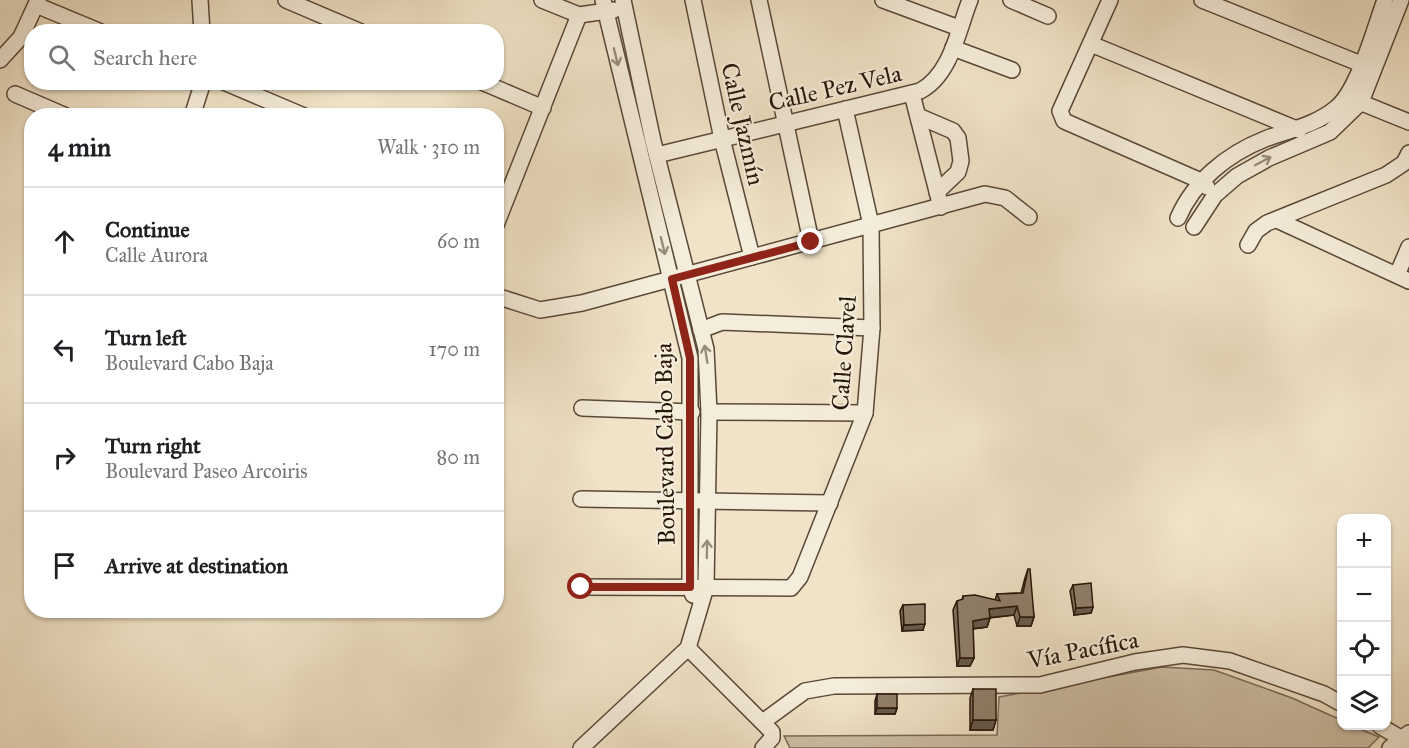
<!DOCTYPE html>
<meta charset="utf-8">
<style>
:root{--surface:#fff;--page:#f6f6f6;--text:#202124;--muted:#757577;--line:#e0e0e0}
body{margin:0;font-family:"IM FELL Great Primer",serif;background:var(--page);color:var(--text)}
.controls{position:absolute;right:18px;bottom:18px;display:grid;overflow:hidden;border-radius:12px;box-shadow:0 2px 4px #0004}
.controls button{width:54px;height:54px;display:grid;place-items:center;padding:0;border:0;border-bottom:2px solid var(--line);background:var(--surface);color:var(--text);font:30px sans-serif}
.stop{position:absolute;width:18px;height:18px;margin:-14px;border:4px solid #8f2418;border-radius:50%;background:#fff}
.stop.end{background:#8f2418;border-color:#fff;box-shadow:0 2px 6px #0008}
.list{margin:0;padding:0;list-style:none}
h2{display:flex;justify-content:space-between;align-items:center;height:78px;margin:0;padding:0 24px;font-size:26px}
h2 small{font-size:20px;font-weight:400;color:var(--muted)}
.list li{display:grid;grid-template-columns:39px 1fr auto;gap:18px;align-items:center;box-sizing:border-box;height:108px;padding:0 24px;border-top:2px solid var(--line)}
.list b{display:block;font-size:22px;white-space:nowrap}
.list p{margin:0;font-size:20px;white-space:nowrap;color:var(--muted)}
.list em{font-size:20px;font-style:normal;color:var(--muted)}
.icon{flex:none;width:33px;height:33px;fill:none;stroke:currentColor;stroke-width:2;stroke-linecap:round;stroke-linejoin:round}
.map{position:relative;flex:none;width:1409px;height:748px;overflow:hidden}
.search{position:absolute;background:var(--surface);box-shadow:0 2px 4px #0004;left:24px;top:24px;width:480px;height:66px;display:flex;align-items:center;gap:15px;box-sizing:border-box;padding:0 21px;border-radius:24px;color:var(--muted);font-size:22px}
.panel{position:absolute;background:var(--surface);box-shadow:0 2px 4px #0004;left:24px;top:108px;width:480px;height:510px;border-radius:24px}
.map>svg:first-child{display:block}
.green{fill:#cec0a7;stroke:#7a6a58;stroke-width:1.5}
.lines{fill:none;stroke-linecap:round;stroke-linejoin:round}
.minor-casing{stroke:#594838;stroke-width:18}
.minor{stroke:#f5eddb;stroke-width:15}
.wall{fill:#7c6e5d;stroke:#271509;stroke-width:1.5}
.shaded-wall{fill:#655a4c;stroke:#271509;stroke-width:1.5}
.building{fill:#90806c;stroke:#271509;stroke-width:1.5}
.oneway{stroke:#988c7c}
.route{stroke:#8f2418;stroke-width:8}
.labels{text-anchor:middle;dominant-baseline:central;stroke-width:4.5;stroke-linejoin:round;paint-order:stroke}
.street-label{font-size:24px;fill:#271509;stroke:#f5eddb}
</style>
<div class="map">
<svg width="1409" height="748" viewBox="0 0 1409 748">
<rect width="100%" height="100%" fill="#f0e3c7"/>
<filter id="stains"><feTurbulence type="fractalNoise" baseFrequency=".00333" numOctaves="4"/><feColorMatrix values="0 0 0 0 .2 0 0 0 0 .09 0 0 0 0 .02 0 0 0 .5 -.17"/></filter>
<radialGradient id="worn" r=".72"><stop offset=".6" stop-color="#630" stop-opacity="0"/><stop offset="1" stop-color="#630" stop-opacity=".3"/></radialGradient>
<path class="green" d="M1162 667 1214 670 1292 698 1341 720 1342 726H1353L1379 737 1368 748H790L784 736 997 735 999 697Z"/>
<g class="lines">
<g class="minor-casing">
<g id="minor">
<path d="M200 0 202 32"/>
<path d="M286 0 361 32"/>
<path d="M542 0 579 15 614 10"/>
<path d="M603 0 690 358V587L693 595"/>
<path d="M693 0 722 139 752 257"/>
<path d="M759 0 811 241"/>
<path d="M883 0 959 28"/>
<path d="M1011 0 1048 16"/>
<path d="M1110 0 1060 111 1064 121 1201 181 1207 187"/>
<path d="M1202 0 1371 68"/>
<path d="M36 5 101 32"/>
<path d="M1091 44 1299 130"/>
<path d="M953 48 1012 70"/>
<path d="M0 60 21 37 38 0"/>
<path d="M224 82 304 116"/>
<path d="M482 82 543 108"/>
<path d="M15 94 66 116"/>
<path d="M912 94 941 207"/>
<path d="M1352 99 1409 122"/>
<path d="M192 116 203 82"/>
<path d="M918 116 953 131 958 138 961 161 958 172 937 192"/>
<path d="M657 155 920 91C951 75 958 30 970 0"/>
<path d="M1178 218C1194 181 1227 154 1265 139 1289 130 1316 125 1336 108 1358 91 1375 27 1385 0"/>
<path d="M1277 220 1409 281"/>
<path d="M496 225 579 15"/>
<path d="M1194 227 1215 195 1237 176 1269 158 1330 132 1361 102 1401 0"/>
<path d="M1248 245 1256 231 1267 223 1386 175 1404 163 1409 153"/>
<path d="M1397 275 1409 247"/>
<path d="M496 296 540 310 582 303 985 194 1005 198 1029 217"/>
<path d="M701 330 722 322 872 328"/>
<path d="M582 408 692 412"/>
<path d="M709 412 865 413"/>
<path d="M581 499 830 503"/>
<path d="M581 587 791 588 800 577 865 413 872 328 871 225 845 109"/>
<path d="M688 648 772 732V738L763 748"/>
<path d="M764 721 805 691 834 686 1040 685 1135 662 1183 655 1230 661 1324 694 1342 704"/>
<path d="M1380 726 1409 743"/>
<path d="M581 748 688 648 706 587 709 412 706 349 653 141 623 0"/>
<path d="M1390 748 1409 733"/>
</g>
</g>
<use href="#minor" class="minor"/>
</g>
<g class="wall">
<path d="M1028 569 1034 617 1031 626H1017L1014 615 990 618 987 627 973 629 974 658 970 666H957L953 610 957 601 962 600 963 596 995 600 997 594 1021 593 1025 578Z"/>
<path d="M1073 585 1093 607 1091 613 1074 615 1070 591Z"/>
<path d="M903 605 923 630 902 631 900 611Z"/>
<path d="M973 689 996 720 993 730H970V698Z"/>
<path d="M877 694 897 708 895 714H875V701Z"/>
</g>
<g class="shaded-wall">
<path d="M1017 606 1014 615 986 618 989 609Z"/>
<path d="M1093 607 1091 613 1074 615 1076 608Z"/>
<path d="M1020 617H1034L1031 626H1017Z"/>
<path d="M990 618 987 627 970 629 973 621Z"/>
<path d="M925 624 923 630 902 631 904 625Z"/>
<path d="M960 658H974L970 666H957Z"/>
<path d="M877 708H897L895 714H875Z"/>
<path d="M973 720H996L993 730H970Z"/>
</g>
<g class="building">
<path d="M1028 569H1030L1034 617H1020L1017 606 989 609 990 618 973 621 974 658H960L957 601 963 599V596L975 595 1000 601 997 594 1023 593Z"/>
<path d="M1091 583 1093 607 1076 608 1073 585Z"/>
<path d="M925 604V624L904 625 903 605Z"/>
<rect x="973" y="689" width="23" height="31"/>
<rect x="877" y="694" width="20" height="14"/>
</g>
<defs><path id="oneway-shaft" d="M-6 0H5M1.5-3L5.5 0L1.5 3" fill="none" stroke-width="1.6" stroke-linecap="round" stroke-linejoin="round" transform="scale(1.5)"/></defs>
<g class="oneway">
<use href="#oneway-shaft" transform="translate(616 57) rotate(76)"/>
<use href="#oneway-shaft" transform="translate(1263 161) rotate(-28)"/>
<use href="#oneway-shaft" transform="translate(663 246) rotate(76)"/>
<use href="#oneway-shaft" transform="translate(706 354) rotate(-99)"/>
<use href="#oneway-shaft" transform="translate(707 549) rotate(-89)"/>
</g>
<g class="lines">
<path class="route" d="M581 587H690V358L672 279 811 242"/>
</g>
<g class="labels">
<g class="street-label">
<text transform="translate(835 88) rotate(-13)">Calle Pez Vela</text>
<text transform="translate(743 124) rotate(77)">Calle Jazmín</text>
<text transform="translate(844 353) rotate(-86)">Calle Clavel</text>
<text transform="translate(665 444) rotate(-91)">Boulevard Cabo Baja</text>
<text transform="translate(1083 650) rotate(-11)">Vía Pacífica</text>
</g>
</g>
<rect width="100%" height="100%" filter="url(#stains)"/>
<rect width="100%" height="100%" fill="url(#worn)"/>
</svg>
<div class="controls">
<button>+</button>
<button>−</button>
<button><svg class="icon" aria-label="locate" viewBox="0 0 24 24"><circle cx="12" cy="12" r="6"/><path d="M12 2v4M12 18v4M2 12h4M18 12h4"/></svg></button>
<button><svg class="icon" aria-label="layers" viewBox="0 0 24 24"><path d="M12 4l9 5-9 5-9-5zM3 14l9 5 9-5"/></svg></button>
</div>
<div class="stop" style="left:581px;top:587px"></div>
<div class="stop end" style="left:811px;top:242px"></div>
<div class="search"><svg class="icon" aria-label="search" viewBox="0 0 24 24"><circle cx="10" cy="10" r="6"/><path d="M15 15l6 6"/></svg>Search here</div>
<section class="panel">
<h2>4 min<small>Walk · 310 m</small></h2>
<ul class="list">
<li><svg class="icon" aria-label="ahead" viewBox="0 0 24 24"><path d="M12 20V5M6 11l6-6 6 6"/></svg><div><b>Continue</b><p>Calle Aurora</p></div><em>60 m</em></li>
<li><svg class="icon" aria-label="left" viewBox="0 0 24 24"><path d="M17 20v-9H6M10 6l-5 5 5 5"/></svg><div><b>Turn left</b><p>Boulevard Cabo Baja</p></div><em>170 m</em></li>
<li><svg class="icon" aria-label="right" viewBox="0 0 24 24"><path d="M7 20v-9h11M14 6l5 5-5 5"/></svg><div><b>Turn right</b><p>Boulevard Paseo Arcoiris</p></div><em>80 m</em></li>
<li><svg class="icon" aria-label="arrive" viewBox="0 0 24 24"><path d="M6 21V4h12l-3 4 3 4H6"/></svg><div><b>Arrive at destination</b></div></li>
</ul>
</section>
</div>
